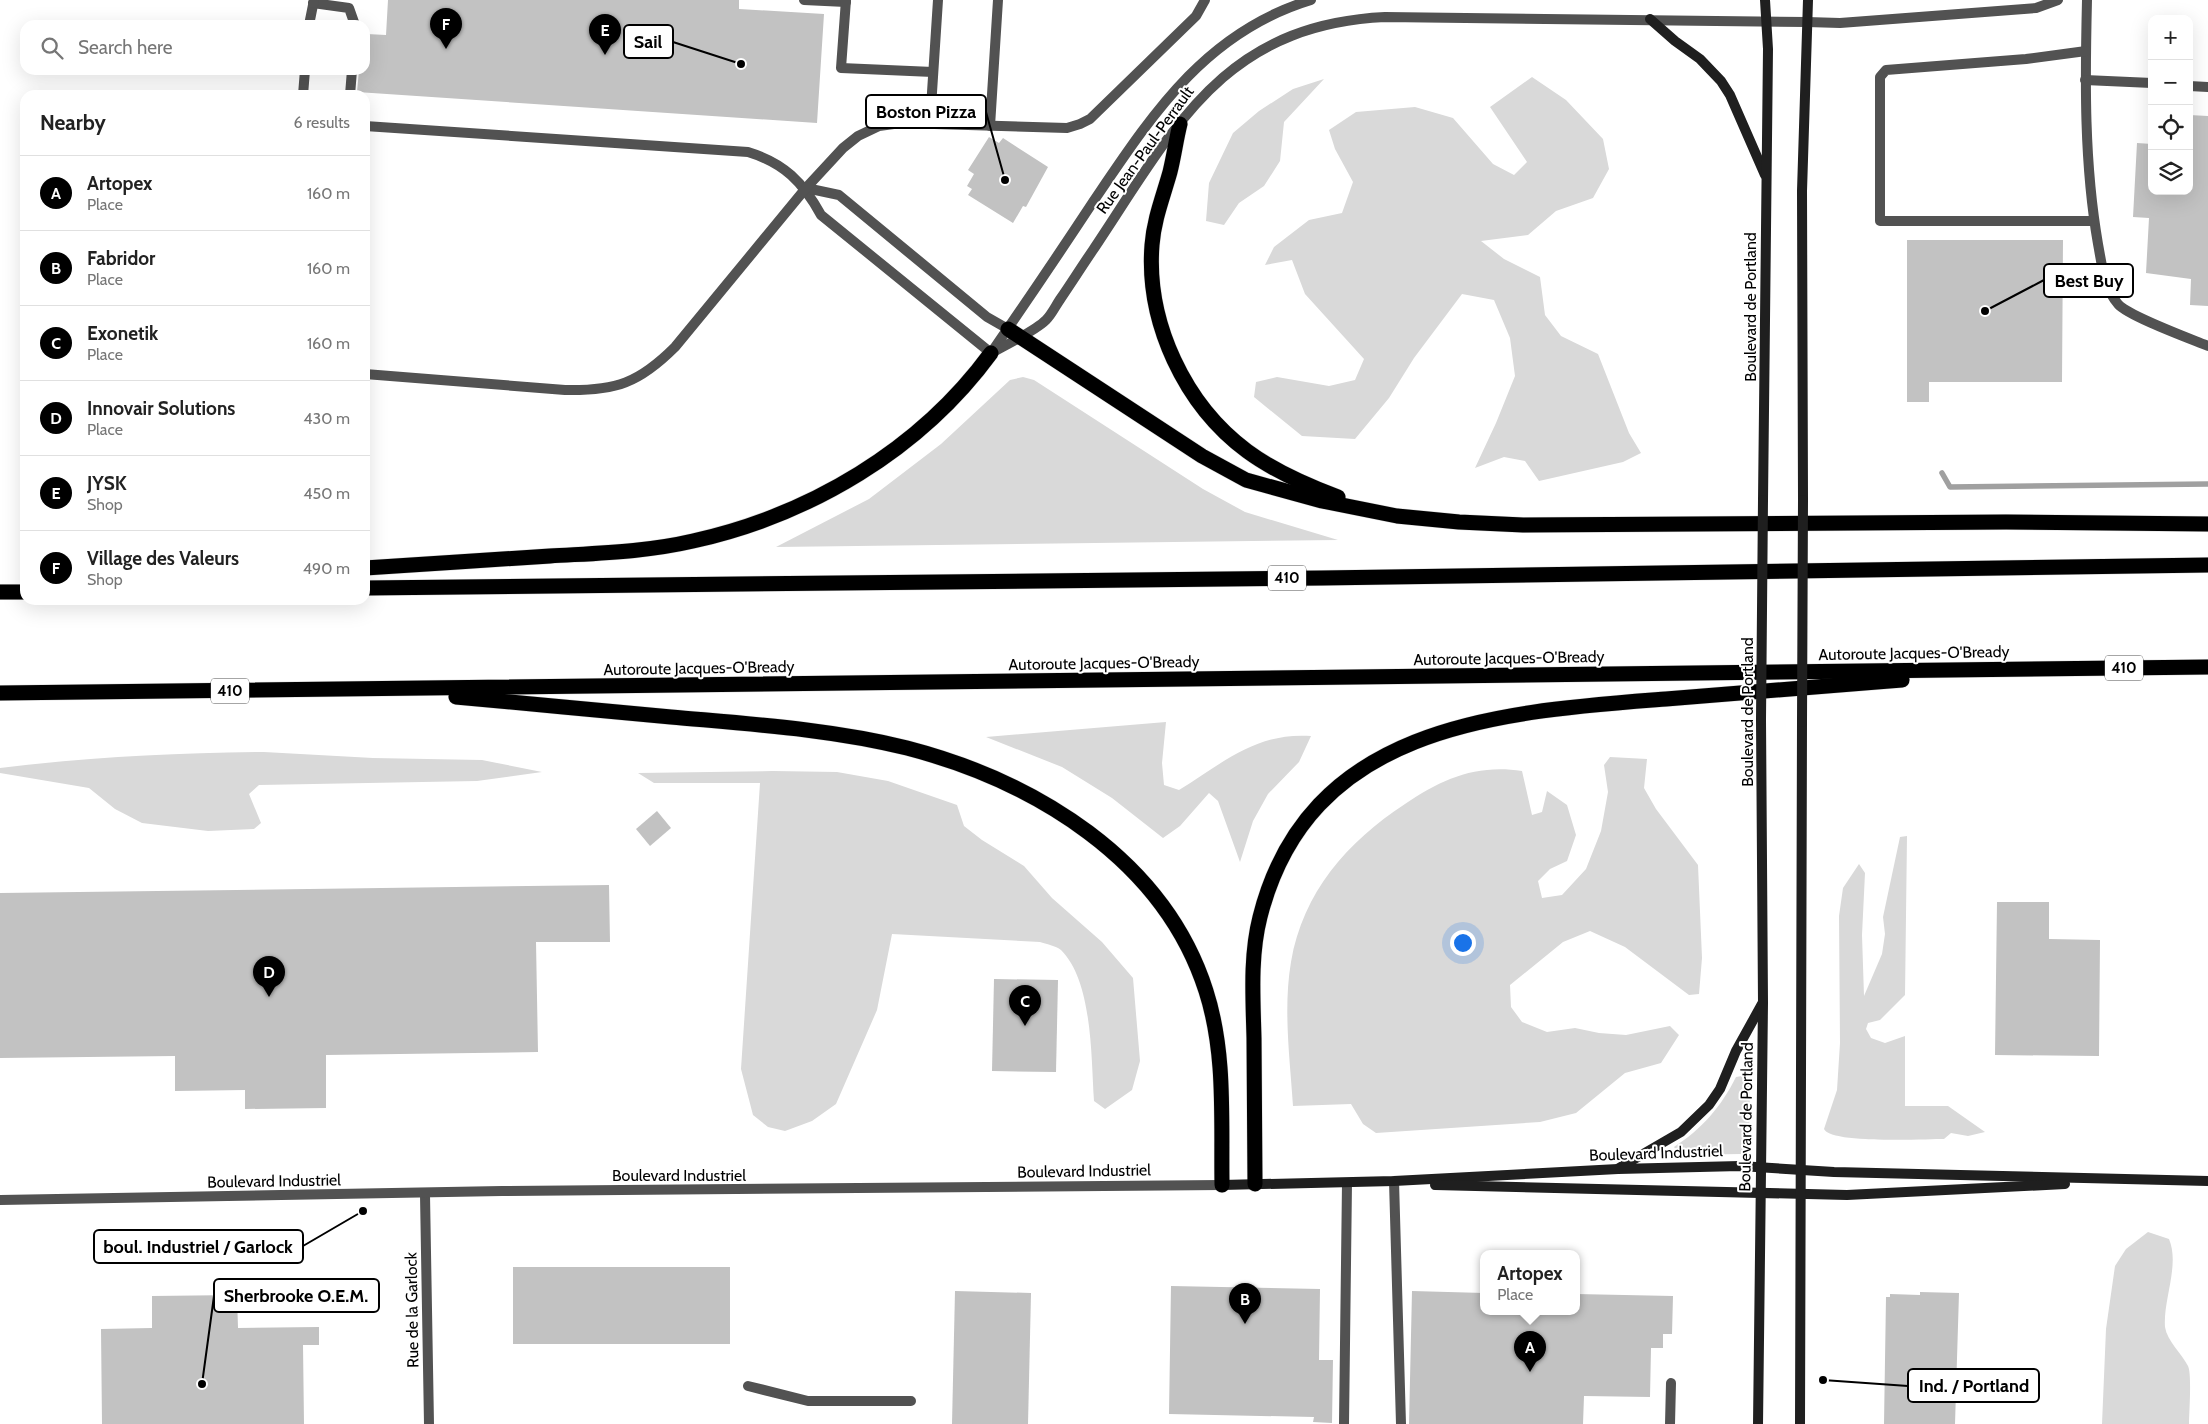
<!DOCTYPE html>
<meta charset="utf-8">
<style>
:root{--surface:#fff;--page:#f2f2f2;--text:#222;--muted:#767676;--line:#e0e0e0;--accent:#000}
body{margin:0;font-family:Cabin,sans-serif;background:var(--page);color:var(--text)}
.controls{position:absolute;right:15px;top:15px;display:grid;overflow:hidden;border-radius:10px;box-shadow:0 5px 20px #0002}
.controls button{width:45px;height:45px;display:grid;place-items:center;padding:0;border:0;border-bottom:1px solid var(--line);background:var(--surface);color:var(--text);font:25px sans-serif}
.you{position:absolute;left:1462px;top:942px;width:18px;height:18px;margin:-12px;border:4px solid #fff;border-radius:50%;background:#1a73e8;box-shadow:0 0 0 8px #1a73e833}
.badge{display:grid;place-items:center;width:32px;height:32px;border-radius:50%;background:var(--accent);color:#fff;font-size:16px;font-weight:700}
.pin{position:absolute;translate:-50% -41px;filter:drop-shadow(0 1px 2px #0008)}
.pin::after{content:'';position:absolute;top:26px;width:18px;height:15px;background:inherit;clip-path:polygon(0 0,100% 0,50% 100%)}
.popup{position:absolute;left:1480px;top:1250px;width:100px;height:65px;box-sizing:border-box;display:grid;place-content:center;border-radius:10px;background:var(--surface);filter:drop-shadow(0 1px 4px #0005);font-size:16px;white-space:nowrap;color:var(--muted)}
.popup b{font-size:19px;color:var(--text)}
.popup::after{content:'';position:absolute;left:50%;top:100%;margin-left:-10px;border:10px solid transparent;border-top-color:var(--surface)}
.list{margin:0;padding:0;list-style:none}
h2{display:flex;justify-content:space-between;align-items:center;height:65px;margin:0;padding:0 20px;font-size:21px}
h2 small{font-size:16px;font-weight:400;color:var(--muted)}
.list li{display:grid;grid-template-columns:32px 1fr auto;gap:15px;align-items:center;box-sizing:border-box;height:75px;padding:0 20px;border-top:1px solid var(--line)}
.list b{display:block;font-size:19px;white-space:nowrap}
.list p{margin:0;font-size:16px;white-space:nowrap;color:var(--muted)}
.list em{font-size:16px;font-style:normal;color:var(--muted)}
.icon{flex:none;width:28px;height:28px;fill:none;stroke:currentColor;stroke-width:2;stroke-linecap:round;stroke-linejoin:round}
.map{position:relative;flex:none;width:2208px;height:1424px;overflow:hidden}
.search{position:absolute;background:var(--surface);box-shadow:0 5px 20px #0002;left:20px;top:20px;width:350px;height:55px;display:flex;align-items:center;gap:12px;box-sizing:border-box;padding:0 18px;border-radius:15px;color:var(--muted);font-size:19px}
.panel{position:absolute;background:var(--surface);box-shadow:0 5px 20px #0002;left:20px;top:90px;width:350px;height:515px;border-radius:15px}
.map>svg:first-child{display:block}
.green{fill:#d9d9d9}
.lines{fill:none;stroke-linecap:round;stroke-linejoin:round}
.stream{stroke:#a0a0a0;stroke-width:5.5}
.building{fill:#c2c2c2}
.motorway-casing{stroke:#dbdbdb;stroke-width:16}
.service{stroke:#525252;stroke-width:10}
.minor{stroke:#525252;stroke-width:10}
.tertiary{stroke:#525252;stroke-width:10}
.secondary{stroke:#1f1f1f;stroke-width:10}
.motorway{stroke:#000;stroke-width:15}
.secondary-bridge{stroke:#1f1f1f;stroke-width:10}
.labels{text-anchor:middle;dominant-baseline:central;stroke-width:4;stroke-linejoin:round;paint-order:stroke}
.shield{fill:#fff;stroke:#4c4c4c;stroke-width:1}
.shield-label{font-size:15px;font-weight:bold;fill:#000}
.street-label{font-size:16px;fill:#000;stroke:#fff}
.leader{fill:none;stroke:#000;stroke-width:2}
.callout-dot{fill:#000;stroke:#fff;stroke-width:2}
.callout{fill:#fff;stroke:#000;stroke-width:2}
.callout-label{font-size:18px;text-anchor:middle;font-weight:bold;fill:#000}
</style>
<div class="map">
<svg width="2208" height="1424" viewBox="0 0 2208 1424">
<rect width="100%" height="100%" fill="#fff"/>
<g class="green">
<path d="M1532 77 1566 100 1603 139 1609 169 1593 198 1556 211 1528 235 1481 241 1504 259 1540 277 1545 315 1561 336 1598 354 1629 433 1641 453 1623 462 1539 481 1525 461 1504 457 1475 468 1496 423 1515 376 1510 338 1494 300 1462 294 1414 358 1389 398 1355 439 1302 436 1254 397 1256 382 1277 377 1329 386 1355 380 1364 359 1305 294 1292 260 1265 265 1274 247 1309 220 1342 213 1353 182 1335 149 1329 130 1356 112 1415 107 1453 118 1493 164 1514 175 1527 162 1490 107Z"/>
<path d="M1324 79 1284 122 1280 161 1264 186 1239 203 1224 225 1206 221 1209 183 1233 133 1259 111 1293 89Z"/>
<path d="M1023 377 1034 380 1203 489 1245 512 1338 540 776 547 869 499 941 444 1010 380Z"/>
<path d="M1166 722 1162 763 1164 785 1179 790C1223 763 1256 732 1311 736L1299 762 1268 794 1253 821 1240 862 1218 801 1209 793 1180 826 1163 838 1112 798 1062 767 986 737Z"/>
<path d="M264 752 373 758 482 760 542 772 477 781 259 785 249 794 261 823 254 829 208 831 142 823 115 809 89 788 0 773V768C90 757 174 753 264 752Z"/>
<path d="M1610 757 1647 759 1644 788 1656 809 1698 865 1702 958 1699 994 1689 995 1625 947 1590 931 1563 942 1510 985 1511 1007 1522 1022 1547 1032 1575 1028 1599 1033 1626 1035 1670 1026 1679 1035 1661 1063 1625 1073 1576 1113 1540 1122 1376 1133 1363 1124 1351 1104 1293 1106C1290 1059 1283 1009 1291 962 1303 892 1347 842 1405 804 1442 779 1476 764 1522 771L1532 815 1542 812 1547 791 1567 805 1576 835 1567 861 1550 869 1538 881 1542 898 1562 895 1586 869 1601 831 1608 792 1604 765Z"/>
<path d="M773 771 837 772 888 781 957 805 964 826 982 840 1024 866 1052 898 1102 942 1133 978 1140 1061 1132 1090 1105 1109 1094 1101C1091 1058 1093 982 1061 950 1056 946 1046 944 1040 942L892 934 877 1010 836 1104 812 1121 785 1131 768 1127 753 1115 741 1069 760 783H654L638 773Z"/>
<path d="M1907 836 1905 995 1880 1020 1868 1023 1866 1029 1871 1038 1885 1043 1905 1036V1106H1948L1985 1132 1968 1136 1951 1133 1944 1139C1926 1139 1830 1144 1824 1129L1837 1090 1840 1043 1839 916 1843 888 1859 864 1865 873 1862 935 1864 996 1882 954 1885 934 1883 917 1900 837Z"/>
<path d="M1742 1076 1750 1084 1749 1150 1741 1154 1680 1155 1674 1147C1702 1129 1721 1107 1736 1077Z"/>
<path d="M2148 1232 2169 1239C2180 1265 2163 1299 2165 1327 2167 1341 2182 1354 2188 1366 2192 1374 2189 1413 2189 1424H2102L2106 1329 2115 1266 2126 1249Z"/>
</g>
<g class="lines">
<path class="stream" d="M1942 473 1950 487 2208 484"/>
</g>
<g class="building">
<path d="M388 0H739V9L824 14 817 123 357 92 359 70H365L367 34 386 35Z"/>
<path d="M2189 115 2208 116V306L2190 305 2191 279 2146 273 2149 218 2133 217 2137 143 2152 144V191H2189Z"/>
<path d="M989 137 999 143 1003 138 1048 167 1026 207 1023 206 1013 223 968 195 972 189 967 186 974 174 968 170Z"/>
<path d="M1907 240H2063L2062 382H1929V402H1907Z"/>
<path d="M657 811 671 828 650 846 636 829Z"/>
<path d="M609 885 610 942H536L538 1052 326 1055V1108L245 1109V1090L175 1091V1056L0 1058V893Z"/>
<path d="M1997 902H2049V939L2100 940 2099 1056 1995 1055Z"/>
<path d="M994 979 1058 980 1056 1072 992 1071Z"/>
<rect x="513" y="1267" width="217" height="77"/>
<path d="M1171 1286 1320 1289 1319 1360H1333L1332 1423 1313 1422 1314 1417 1169 1414Z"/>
<path d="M955 1291 1031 1293 1028 1424H952Z"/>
<path d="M1412 1291 1484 1293V1311H1576V1294L1673 1296 1672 1334H1663V1348H1651L1650 1397 1584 1396 1583 1424H1409Z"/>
<path d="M1920 1292 1959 1293 1955 1424H1884L1886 1297H1890V1294L1920 1295Z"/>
<path d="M237 1295 238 1328 319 1327V1345H303L304 1424H102L101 1329 152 1328V1296Z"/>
</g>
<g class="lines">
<g class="motorway-casing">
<g id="motorway">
<path d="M1180 124C1176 140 1174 156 1170 172 1163 197 1154 219 1152 245 1146 323 1185 405 1247 451 1274 471 1306 485 1338 497"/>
<path d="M1008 329 1202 456 1246 480 1322 501 1397 516 1459 522 1523 525 2006 522 2208 524"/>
<path d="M365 568C427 564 488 560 550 556 598 553 646 552 693 541 810 515 920 450 991 353"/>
<path d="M365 588 1322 578 2208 565"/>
<path d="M0 592H25"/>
<path d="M0 693 2208 667"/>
<path d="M456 697C528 704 599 710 671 717 749 724 831 729 907 748 1034 781 1164 859 1206 991 1226 1053 1221 1120 1222 1185"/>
<path d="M1255 1184C1255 1135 1254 1086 1254 1038 1253 998 1250 956 1260 917 1309 723 1501 712 1666 699 1744 693 1823 686 1902 680"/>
</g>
</g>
<g class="service">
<path d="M804 0 846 2"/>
<path d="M846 0 841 68 933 72"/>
<path d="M2087 0C2085 81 2084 163 2098 244 2102 265 2104 288 2118 304 2128 316 2191 339 2208 346"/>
<path d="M313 3 349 8 355 25"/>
<path d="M309 25 314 0"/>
<path d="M2086 51 2026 59 1886 70 1880 77V221H2094"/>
<path d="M2085 80 2152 83"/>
<path d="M2189 86 2208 87"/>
<path d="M303 95 305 70"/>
<path d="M350 95 352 70"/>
<path d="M930 123 938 0"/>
<path d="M365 126 748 152C784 163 803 182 821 215L991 353"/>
<path d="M990 126 998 0"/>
<path d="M806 188 839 195 987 317 1008 329"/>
<path d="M365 374 565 390C616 391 639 383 675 347L806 188 843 148 858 136 879 126 901 123 1067 128 1080 124 1090 119 1196 16 1205 0"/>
<path d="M1394 1181 1401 1424"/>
<path d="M748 1386 808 1401H911"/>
<path d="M1344 1424 1347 1183"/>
<path d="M1670 1424 1671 1383"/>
</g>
<g class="minor">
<path d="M1807 22 1840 23 2036 8 2058 0"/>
<path d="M425 1195 429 1424"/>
</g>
<g class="tertiary">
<path d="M993 350C1027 301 1060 252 1093 202 1152 115 1205 32 1311 0"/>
<path d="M991 353C1006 345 1035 331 1046 320 1052 314 1056 305 1061 298 1072 282 1082 266 1093 250 1174 129 1222 25 1385 17L1807 22"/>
<path d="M0 1200 502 1191 1222 1185"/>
</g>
<g class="secondary">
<path d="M1650 19 1675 41 1700 59 1721 81 1730 95 1765 175"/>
<path d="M1763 500 1768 49 1765 0"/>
<path d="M1803 500 1802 191 1808 0"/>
<path d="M1619 1168 1681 1132 1709 1105 1720 1089 1736 1051 1762 1004"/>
<path d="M1222 1185 1394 1181 1618 1169 1740 1166 1834 1172 2208 1181"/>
<path d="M1435 1185 1847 1195 2065 1184"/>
<path d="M1758 1424 1763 1003 1761 720"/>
<path d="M1800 1424 1802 722"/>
</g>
<use href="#motorway" class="motorway"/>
<g class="secondary-bridge">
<path d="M1761 720 1763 500"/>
<path d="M1802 722 1803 500"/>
</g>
</g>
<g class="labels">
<g class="shield">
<rect x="1268" y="565.5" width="38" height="25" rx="4"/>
<rect x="2105" y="655.5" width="38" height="25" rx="4"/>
<rect x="211" y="678.5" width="38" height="25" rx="4"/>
</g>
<g class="shield-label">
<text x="1287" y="578">410</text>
<text x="2124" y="668">410</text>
<text x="230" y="691">410</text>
</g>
<g class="street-label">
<text transform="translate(1145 150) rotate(-54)">Rue Jean-Paul-Perrault</text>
<text transform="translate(1750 307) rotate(-90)">Boulevard de Portland</text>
<text transform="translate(1914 653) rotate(-1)">Autoroute Jacques-O'Bready</text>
<text transform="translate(1509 658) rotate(-1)">Autoroute Jacques-O'Bready</text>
<text transform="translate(1104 663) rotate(-1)">Autoroute Jacques-O'Bready</text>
<text transform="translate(699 668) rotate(-1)">Autoroute Jacques-O'Bready</text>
<text transform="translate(1747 712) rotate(-90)">Boulevard de Portland</text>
<text transform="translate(1746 1117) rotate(-89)">Boulevard de Portland</text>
<text transform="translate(1656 1153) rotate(-2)">Boulevard Industriel</text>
<text transform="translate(1084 1171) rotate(-1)">Boulevard Industriel</text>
<text x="679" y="1175">Boulevard Industriel</text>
<text transform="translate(274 1181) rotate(-1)">Boulevard Industriel</text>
<text transform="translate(412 1310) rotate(-91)">Rue de la Garlock</text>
</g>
</g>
<path class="leader" d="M741 64L673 42M1005 180L986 112M1985 311L2044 280M363 1211L303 1246M202 1384L214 1296M1823 1380L1908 1386"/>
<g class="callout-dot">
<circle cx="741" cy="64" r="5"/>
<circle cx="1005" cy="180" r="5"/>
<circle cx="1985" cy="311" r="5"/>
<circle cx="363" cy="1211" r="5"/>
<circle cx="202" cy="1384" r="5"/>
<circle cx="1823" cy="1380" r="5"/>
</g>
<g class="callout">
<rect x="624" y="25" width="49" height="33" rx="5"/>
<rect x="866" y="95" width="120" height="33" rx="5"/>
<rect x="2044" y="264" width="89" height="33" rx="5"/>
<rect x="94" y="1230" width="209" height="33" rx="5"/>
<rect x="214" y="1279" width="165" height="33" rx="5"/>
<rect x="1908" y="1369" width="131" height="33" rx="5"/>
</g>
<g class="callout-label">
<text x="648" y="48">Sail</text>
<text x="926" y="118">Boston Pizza</text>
<text x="2089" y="287">Best Buy</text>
<text x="198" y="1253">boul. Industriel / Garlock</text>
<text x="296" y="1302">Sherbrooke O.E.M.</text>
<text x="1974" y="1392">Ind. / Portland</text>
</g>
</svg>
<div class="controls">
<button>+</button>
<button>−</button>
<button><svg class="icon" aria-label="locate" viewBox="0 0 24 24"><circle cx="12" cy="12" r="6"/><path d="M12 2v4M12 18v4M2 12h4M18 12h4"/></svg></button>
<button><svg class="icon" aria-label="layers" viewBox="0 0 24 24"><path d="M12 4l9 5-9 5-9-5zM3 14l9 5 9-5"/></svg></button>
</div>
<div class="you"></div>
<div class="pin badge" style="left:1530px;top:1372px">A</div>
<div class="popup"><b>Artopex</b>Place</div>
<div class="pin badge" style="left:1245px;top:1324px">B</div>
<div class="pin badge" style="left:1025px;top:1026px">C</div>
<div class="pin badge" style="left:269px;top:997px">D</div>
<div class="pin badge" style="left:605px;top:55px">E</div>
<div class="pin badge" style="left:446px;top:49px">F</div>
<div class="search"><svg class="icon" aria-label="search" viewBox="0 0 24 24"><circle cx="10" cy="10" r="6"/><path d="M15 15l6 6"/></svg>Search here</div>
<section class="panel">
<h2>Nearby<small>6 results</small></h2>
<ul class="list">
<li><span class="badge">A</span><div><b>Artopex</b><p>Place</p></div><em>160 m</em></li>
<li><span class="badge">B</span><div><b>Fabridor</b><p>Place</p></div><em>160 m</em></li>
<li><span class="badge">C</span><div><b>Exonetik</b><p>Place</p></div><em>160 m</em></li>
<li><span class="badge">D</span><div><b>Innovair Solutions</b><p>Place</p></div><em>430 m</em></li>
<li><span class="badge">E</span><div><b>JYSK</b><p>Shop</p></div><em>450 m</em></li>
<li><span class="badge">F</span><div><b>Village des Valeurs</b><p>Shop</p></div><em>490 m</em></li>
</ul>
</section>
</div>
